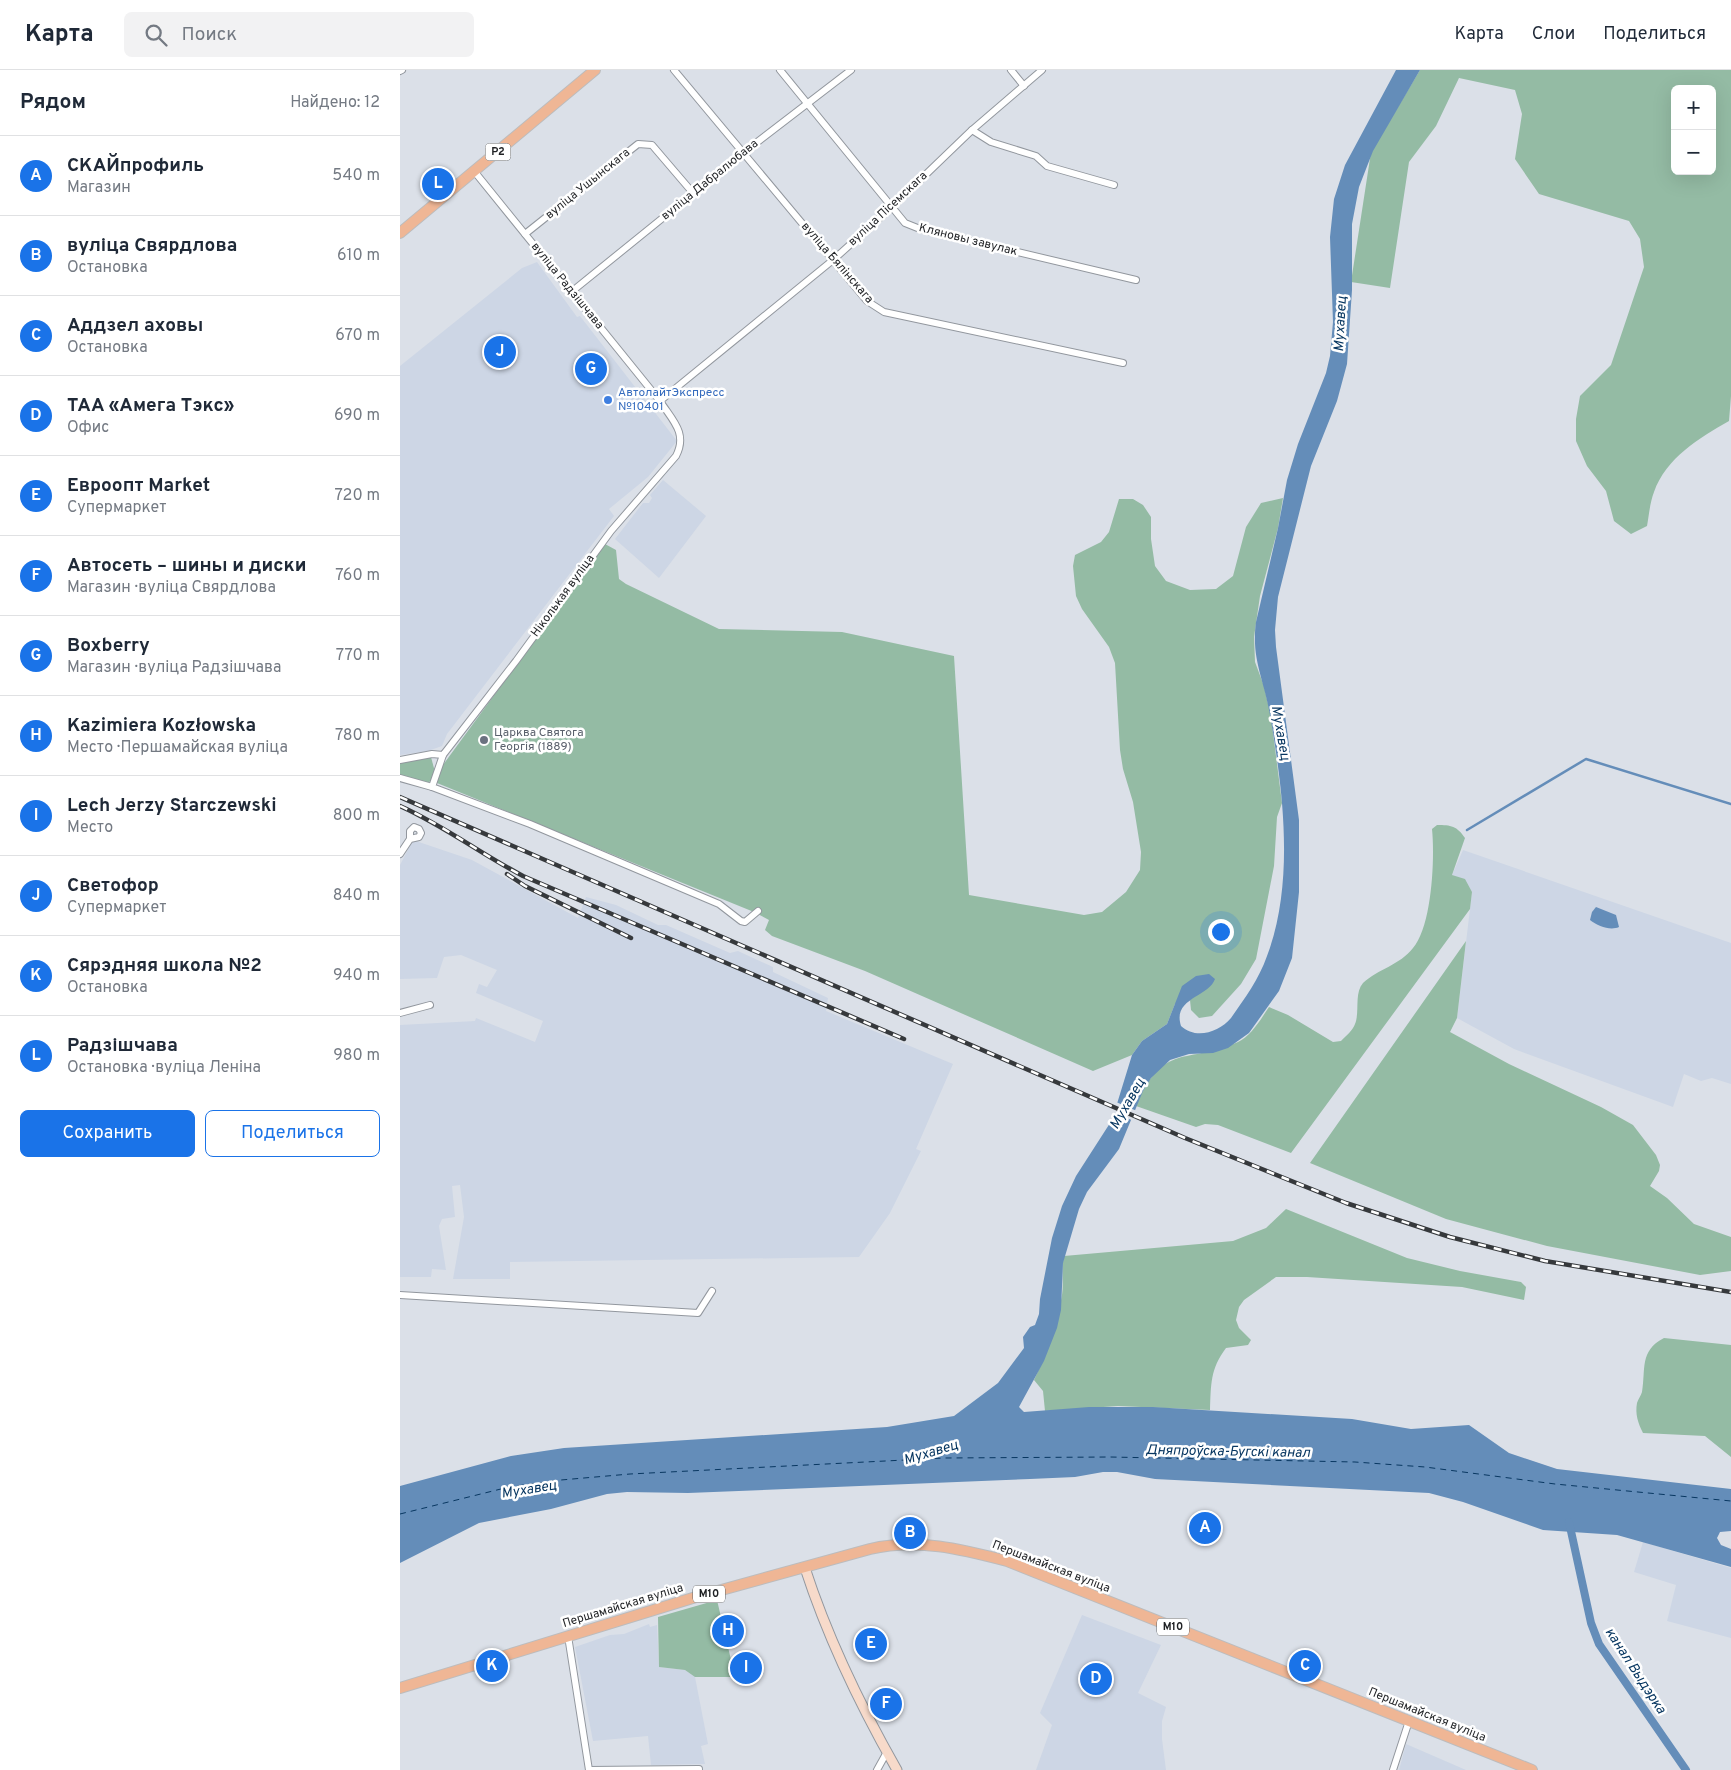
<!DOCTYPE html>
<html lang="ru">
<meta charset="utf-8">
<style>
:root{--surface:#fff;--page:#f2f2f3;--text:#1f2937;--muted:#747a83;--line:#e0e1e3;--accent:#1a73e8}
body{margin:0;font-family:Overpass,sans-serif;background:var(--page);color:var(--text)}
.controls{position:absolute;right:15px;top:15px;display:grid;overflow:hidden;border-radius:8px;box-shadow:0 5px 20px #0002}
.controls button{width:45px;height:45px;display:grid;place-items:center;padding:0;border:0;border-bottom:1px solid var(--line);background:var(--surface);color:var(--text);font:25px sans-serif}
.you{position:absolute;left:820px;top:861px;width:18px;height:18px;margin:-12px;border:4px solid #fff;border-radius:50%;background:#1a73e8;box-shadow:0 0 0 8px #1a73e833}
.badge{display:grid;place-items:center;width:32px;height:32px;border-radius:50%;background:var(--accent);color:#fff;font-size:16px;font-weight:700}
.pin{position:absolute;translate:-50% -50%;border:2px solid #fff;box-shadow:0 1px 5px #0006}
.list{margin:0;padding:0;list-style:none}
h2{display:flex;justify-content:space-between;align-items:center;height:65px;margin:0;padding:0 20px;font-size:21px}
h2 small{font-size:16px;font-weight:400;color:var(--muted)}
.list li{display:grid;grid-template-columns:32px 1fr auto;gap:15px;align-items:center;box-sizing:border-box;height:80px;padding:0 20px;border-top:1px solid var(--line)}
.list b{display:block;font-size:19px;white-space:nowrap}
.list p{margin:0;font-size:16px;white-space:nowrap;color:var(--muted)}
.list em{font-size:16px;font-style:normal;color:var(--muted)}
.actions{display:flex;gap:10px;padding:15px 20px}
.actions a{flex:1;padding:11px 0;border:1px solid var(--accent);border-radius:8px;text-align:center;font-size:18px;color:var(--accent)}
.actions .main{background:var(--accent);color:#fff}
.icon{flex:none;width:28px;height:28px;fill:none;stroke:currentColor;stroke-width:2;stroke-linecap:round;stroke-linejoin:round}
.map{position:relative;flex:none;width:1331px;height:1700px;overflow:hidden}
header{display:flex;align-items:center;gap:30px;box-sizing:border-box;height:70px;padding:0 25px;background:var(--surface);border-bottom:1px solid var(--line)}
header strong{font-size:24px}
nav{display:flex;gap:28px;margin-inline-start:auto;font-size:18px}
.search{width:350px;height:45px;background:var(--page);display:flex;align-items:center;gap:12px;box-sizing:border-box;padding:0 18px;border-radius:8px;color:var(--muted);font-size:19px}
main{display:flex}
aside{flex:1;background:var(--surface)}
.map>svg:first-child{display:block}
.built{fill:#cdd6e5}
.green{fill:#94bba4;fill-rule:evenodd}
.water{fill:#648db9}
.pier{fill:#dbe0e8}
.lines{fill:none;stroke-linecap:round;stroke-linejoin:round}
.stream{stroke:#648db9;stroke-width:2.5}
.canal{stroke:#648db9;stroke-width:8}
.ferry{stroke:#083761;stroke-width:1;stroke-dasharray:6 5;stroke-linecap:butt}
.street-casing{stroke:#92979e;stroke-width:8}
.secondary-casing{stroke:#92979e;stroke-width:11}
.primary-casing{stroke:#bcbcbd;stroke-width:12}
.street{stroke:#fff;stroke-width:6}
.secondary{stroke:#f7daca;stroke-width:9}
.primary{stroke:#efb695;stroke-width:10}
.rail-casing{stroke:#36393c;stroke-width:4.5}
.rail{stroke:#fff;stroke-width:2.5;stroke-dasharray:8;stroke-linecap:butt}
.shop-dot{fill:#3f7fe0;stroke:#fff;stroke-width:2}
.worship-dot{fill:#6b7280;stroke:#fff;stroke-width:2}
.labels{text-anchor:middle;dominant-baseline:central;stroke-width:5;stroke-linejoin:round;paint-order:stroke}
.shield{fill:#fff;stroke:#626466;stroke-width:1}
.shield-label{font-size:11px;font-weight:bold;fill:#1f2124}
.street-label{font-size:12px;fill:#1f2124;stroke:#fff}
.shop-label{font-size:12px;fill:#366cbe;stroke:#fff;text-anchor:start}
.worship-label{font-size:12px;fill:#5b616d;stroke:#fff;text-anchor:start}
.water-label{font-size:14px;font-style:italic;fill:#083761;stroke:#fff}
</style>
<header>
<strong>Карта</strong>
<div class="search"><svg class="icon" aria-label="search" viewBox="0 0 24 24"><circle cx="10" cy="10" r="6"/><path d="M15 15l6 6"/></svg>Поиск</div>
<nav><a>Карта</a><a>Слои</a><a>Поделиться</a></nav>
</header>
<main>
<aside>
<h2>Рядом<small>Найдено: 12</small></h2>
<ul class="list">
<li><span class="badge">A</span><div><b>СКАЙпрофиль</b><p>Магазин</p></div><em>540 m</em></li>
<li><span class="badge">B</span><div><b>вуліца Свярдлова</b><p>Остановка</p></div><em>610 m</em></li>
<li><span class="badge">C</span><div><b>Аддзел аховы</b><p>Остановка</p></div><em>670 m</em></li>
<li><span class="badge">D</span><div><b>ТАА «Амега Тэкс»</b><p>Офис</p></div><em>690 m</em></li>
<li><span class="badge">E</span><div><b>Евроопт Market</b><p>Супермаркет</p></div><em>720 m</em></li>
<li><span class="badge">F</span><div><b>Автосеть – шины и диски</b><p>Магазин · вуліца Свярдлова</p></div><em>760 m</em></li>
<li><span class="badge">G</span><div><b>Boxberry</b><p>Магазин · вуліца Радзішчава</p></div><em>770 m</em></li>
<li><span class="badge">H</span><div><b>Kazimiera Kozłowska</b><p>Место · Першамайская вуліца</p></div><em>780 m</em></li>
<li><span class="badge">I</span><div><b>Lech Jerzy Starczewski</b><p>Место</p></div><em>800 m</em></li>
<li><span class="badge">J</span><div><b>Светофор</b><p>Супермаркет</p></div><em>840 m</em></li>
<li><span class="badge">K</span><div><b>Сярэдняя школа №2</b><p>Остановка</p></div><em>940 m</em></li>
<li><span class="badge">L</span><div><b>Радзішчава</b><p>Остановка · вуліца Леніна</p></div><em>980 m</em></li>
</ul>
<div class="actions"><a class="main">Сохранить</a><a>Поделиться</a></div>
</aside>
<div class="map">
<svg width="1331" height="1700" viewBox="0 0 1331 1700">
<rect width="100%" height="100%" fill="#dbe0e8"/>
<g class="built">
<path d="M137 192 177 247 180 246 277 371 248 407 209 439 214 446 47 664 42 676 28 681 0 685V296L122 198Z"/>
<path d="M263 410 306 446 259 508 215 469 243 433H249L252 428 250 425Z"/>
<path d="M13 770 72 790 178 848 186 827 216 835 258 855H266L330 883 338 881 373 897V902L428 928 426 941 553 994 516 1079 521 1081 490 1143 459 1187 110 1192V1209H53L64 1147 60 1115 52 1116 55 1147 42 1149 39 1156 46 1200 32 1199 31 1207H0V955L75 951 76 948 135 972 143 951 76 923 79 914 87 917 97 900 61 885 44 887 37 908 0 909V795Z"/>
<path d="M1063 780 1331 873V1014L1312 1008 1301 1011 1284 1004 1273 1037 1114 979 1057 948 1072 822 1052 805Z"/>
<path d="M1243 1472 1331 1498V1568L1267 1551 1276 1515 1234 1502Z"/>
<path d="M682 1545 761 1575 738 1623 766 1637 762 1651V1669L766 1700H636L652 1655 640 1643Z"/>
<path d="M249 1554 250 1557 257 1555 259 1597 285 1600 295 1607 308 1674 301 1676 305 1694 251 1695 248 1666 193 1671 175 1577 210 1565 224 1564Z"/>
<path d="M1006 1674 1066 1700H999Z"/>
</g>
<g class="green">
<path d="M1020 0H1331V326L1329 351C1299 368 1266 388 1254 422 1250 432 1249 445 1247 456L1231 464 1214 451 1206 421 1187 396 1176 371V349L1180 326 1211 295 1244 197 1240 169 1229 151 1139 124 1115 89 1122 44 1115 20 1059 8 1036 56 1009 92 990 218 951 212 971 82ZM1275 19H1312V101H1275Z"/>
<path d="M883 428 878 458 860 526 854 567 855 592 864 616 871 647 882 733 877 747 874 796 856 889 841 914 812 946 799 948 791 940 790 930 796 925 775 934 767 954 742 971 732 985 693 1001 465 901 372 866 365 860 369 850 354 842 37 713 40 699 205 474 216 480 219 509 226 514 319 559 442 562 554 586 569 825 684 845 702 842 726 822 740 800 741 782 733 732 723 699 720 680 715 593 709 577 682 539 676 526 673 496 675 485 701 472 709 462 719 429H733L743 435 751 447V469L755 496 766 511 790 520 816 519 833 506 846 457 861 433Z"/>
<path d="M31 687 35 702 32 710 26 714 0 705V692Z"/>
<path d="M1037 755C1051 755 1057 756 1065 768L1052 805 1065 809 1072 822 1070 839 891 1083 818 1055 805 1054 796 1057 736 1036C763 971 787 995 838 972 851 966 861 949 869 937L888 945 933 972 941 971C946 966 953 960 955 954 960 942 954 923 963 913 978 899 1000 895 1013 878 1032 856 1035 788 1032 759Z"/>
<path d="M1066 871 1057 948 1050 962 1109 994 1201 1037 1233 1055 1256 1085 1260 1095 1259 1101 1250 1116 1267 1128 1294 1154 1331 1167V1201L1300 1205 1147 1176 1046 1149 910 1093Z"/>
<path d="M886 1139 1007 1188 1060 1201 1121 1212 1126 1217 1124 1230 1062 1217 907 1207H876L844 1230 839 1237 836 1250 839 1258 851 1270 848 1275 826 1278C810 1299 811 1315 810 1340L718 1336 645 1341 643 1321 634 1310C647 1284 657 1253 662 1225 664 1212 661 1199 664 1186L833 1171 866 1158Z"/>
<path d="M1264 1268 1331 1275V1387L1305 1366 1243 1363C1238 1353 1235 1344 1237 1333 1238 1329 1241 1326 1242 1322 1246 1299 1239 1281 1264 1268Z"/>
<path d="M317 1530 335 1607H295L285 1600 259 1597 258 1547Z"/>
</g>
<g class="water">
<path d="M996 0H1020L973 81 959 117 952 154V220L947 294 937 331 911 396 878 527 875 560 876 577 899 750V822L892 888 879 921 849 963 828 978 813 983 789 984 770 990 751 1008 743 1021 719 1079 687 1122 679 1139 663 1193 661 1240 657 1258 644 1291 619 1337 624 1342 689 1337H753L952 1349 1011 1359 1069 1355 1109 1383 1157 1399 1331 1419V1461L1320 1462 1317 1468 1321 1475 1331 1479V1497L1217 1465 1143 1460 1063 1432 1029 1423 755 1409 717 1402H703L675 1407 630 1409 288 1423 227 1422 207 1424 151 1439 79 1453 0 1493V1416L111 1386 164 1378 487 1357 554 1346 598 1313 624 1278 623 1267 630 1257 635 1255 639 1244 640 1229 652 1168 662 1136 676 1106 712 1050 732 985 742 971 767 954 782 916 796 906 809 904 815 909C809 927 772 928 781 956 796 970 819 962 831 948 845 928 859 909 867 886 895 812 883 720 870 645 864 609 851 589 856 552L878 458 887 410 898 374 926 303 930 286 933 252 930 167 934 129 945 95Z"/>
<path d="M1196 837 1216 845 1219 857C1210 861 1198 856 1190 850L1192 842Z"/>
</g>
<path class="pier" d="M716 1032 737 1041 734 1051 712 1042Z"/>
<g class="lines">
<path class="stream" d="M1067 760 1186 689 1331 734"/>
<path class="canal" d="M1169 1452 1191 1553 1199 1574 1286 1700"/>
<path class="ferry" d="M0 1444 109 1417 161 1410 230 1404 544 1388 710 1387 955 1392 1025 1397 1155 1414 1331 1431"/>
<g class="street-casing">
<g id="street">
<path d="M274 0 467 231 484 242 723 293"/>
<path d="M380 0 505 153 520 159 736 210"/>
<path d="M611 0 624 16"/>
<path d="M0 1 2 0"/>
<path d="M572 60 591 72 636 86 647 96 714 115"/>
<path d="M125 164 238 74 252 75 293 123"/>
<path d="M170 223 343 83 451 0"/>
<path d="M260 331 433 190 492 137 572 60 642 0"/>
<path d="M43 685 32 717 130 754 319 834 341 851 345 852 358 841"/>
<path d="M0 690 32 684 43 685 116 591 211 461 276 386C288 363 272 350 260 331L74 101"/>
<path d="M0 708 32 717"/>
<path d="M0 784 10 769V761L14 757 19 759 21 763 19 767 10 769"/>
<path d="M0 943 30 935"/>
<path d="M0 1225 298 1243 312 1221"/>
<path d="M168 1566 189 1700"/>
<path d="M189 1700 299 1699"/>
<path d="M477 1700 487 1682"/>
<path d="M993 1700 1009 1651"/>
</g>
</g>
<g class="secondary-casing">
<path id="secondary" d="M405 1498C428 1569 460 1635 497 1700"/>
</g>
<g class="primary-casing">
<g id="primary">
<path d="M0 163 195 0"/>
<path d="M0 1618 296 1527 470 1479C517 1468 561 1479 607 1491L1132 1700"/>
</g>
</g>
<use href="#street" class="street"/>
<use href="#secondary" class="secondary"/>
<use href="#primary" class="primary"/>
<g class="rail-casing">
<g id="rail">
<path d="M0 727 785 1068 946 1133 1050 1167 1145 1191 1331 1222"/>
<path d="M0 736C43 755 81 784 123 806L504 969"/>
<path d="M107 804 125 816 231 868"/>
</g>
</g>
<use href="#rail" class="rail"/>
</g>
<circle class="shop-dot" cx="208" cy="330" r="5"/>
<circle class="worship-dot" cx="84" cy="670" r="5"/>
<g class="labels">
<g class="shield">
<rect x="85.5" y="73.5" width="25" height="17" rx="4"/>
<rect x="293" y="1515.5" width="32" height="17" rx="4"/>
<rect x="757" y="1548.5" width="32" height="17" rx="4"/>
</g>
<g class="shield-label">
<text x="98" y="82">Р2</text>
<text x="309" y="1524">М10</text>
<text x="773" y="1557">М10</text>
</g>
<g class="street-label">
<text transform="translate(310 110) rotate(-39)">вуліца Дабралюбава</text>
<text transform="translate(188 114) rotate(-39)">вуліца Ушынскага</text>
<text transform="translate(488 139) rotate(-43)">вуліца Пісемскага</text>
<text transform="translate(568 170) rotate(14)">Кляновы завулак</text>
<text transform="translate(437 193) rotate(49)">вуліца Бялінскага</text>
<text transform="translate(167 216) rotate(51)">вуліца Радзішчава</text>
<text transform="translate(163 526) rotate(-54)">Ніколькая вуліца</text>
<text transform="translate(651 1497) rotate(21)">Першамайская вуліца</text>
<text transform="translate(223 1536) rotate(-17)">Першамайская вуліца</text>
<text transform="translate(1027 1645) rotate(22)">Першамайская вуліца</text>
</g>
<g class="shop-label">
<text x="218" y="323">АвтолайтЭкспресс<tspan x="218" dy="14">№10401</tspan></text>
</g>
<g class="worship-label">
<text x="94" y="663">Царква Святога<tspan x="94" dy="14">Георгія (1889)</tspan></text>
</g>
<g class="water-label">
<text transform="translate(941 254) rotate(-87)">Мухавец</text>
<text transform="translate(880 663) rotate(80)">Мухавец</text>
<text transform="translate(728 1034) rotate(-60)">Мухавец</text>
<text transform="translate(828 1382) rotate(1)">Дняпроўска-Бугскі канал</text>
<text transform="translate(531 1383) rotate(-17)">Мухавец</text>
<text transform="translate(129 1420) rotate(-9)">Мухавец</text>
<text transform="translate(1235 1601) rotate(57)">канал Выдэрка</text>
</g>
</g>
</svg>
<div class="controls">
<button>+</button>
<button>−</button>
</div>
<div class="you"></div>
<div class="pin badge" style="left:805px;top:1458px">A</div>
<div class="pin badge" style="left:510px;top:1463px">B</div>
<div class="pin badge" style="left:905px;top:1596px">C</div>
<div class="pin badge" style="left:696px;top:1609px">D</div>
<div class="pin badge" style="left:471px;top:1574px">E</div>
<div class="pin badge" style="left:486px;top:1634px">F</div>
<div class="pin badge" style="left:191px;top:299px">G</div>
<div class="pin badge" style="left:328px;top:1561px">H</div>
<div class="pin badge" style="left:346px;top:1598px">I</div>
<div class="pin badge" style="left:100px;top:282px">J</div>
<div class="pin badge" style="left:92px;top:1596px">K</div>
<div class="pin badge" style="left:38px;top:114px">L</div>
</div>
</main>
